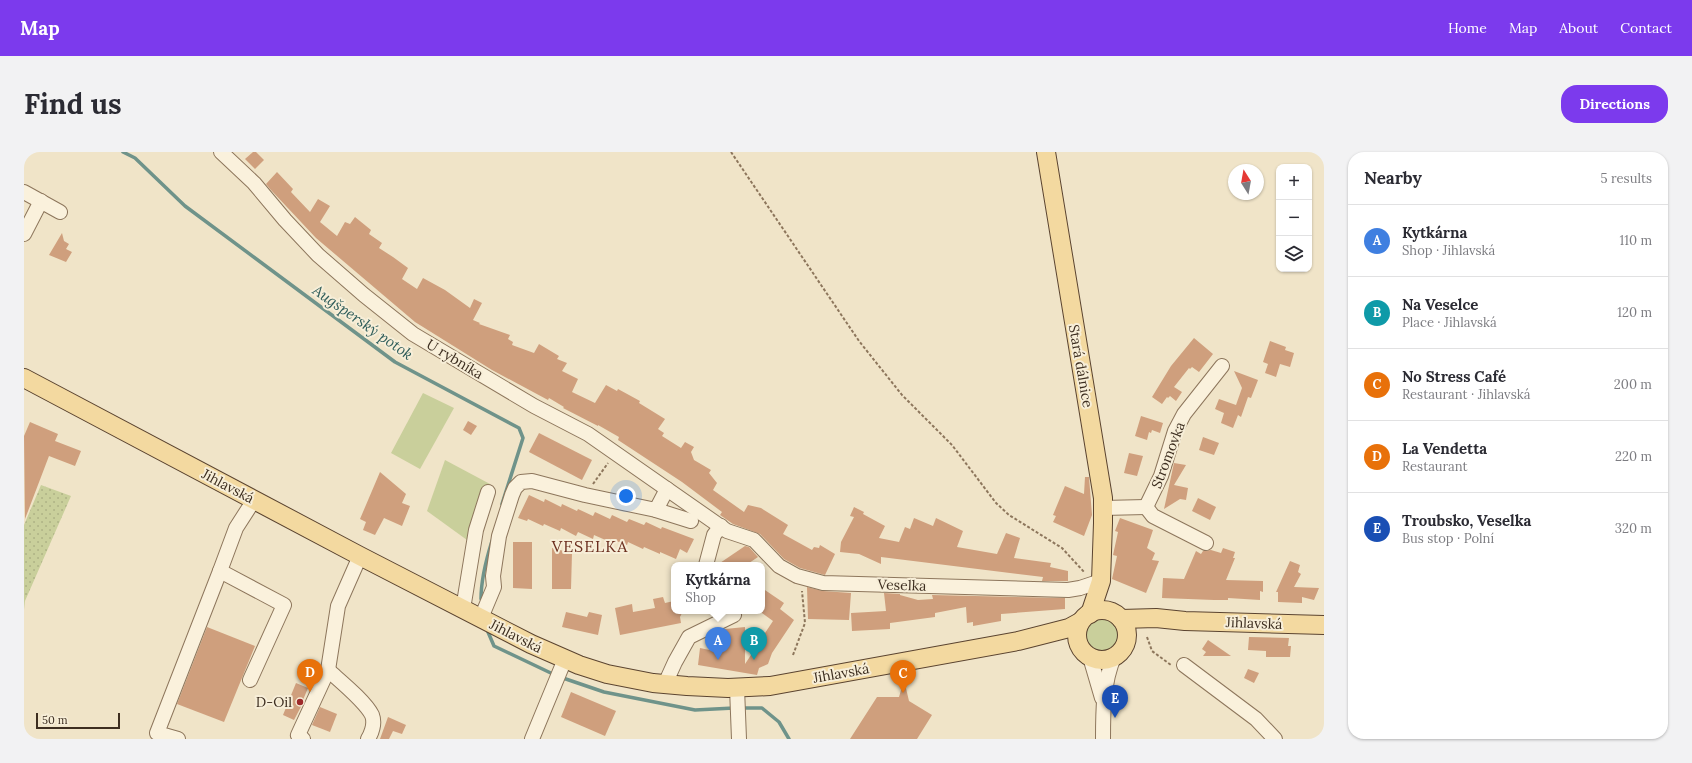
<!DOCTYPE html>
<meta charset="utf-8">
<style>
:root{--surface:#fff;--page:#f2f2f3;--text:#2b2b33;--muted:#7c7c81;--line:#e1e1e2;--accent:#7c3aed}
body{margin:0;font-family:Lora,serif;background:var(--page);color:var(--text)}
.controls{position:absolute;right:12px;top:12px;display:grid;overflow:hidden;border-radius:8px;box-shadow:0 1px 3px #0004}
.controls button{width:36px;height:36px;display:grid;place-items:center;padding:0;border:0;border-bottom:1px solid var(--line);background:var(--surface);color:var(--text);font:20px sans-serif}
.compass{position:absolute;left:1204px;top:12px;width:36px;height:36px;border-radius:50%;background:var(--surface);box-shadow:0 1px 3px #0004;rotate:349deg}
.scale{position:absolute;left:12px;bottom:10px;width:84px;box-sizing:border-box;padding-left:4px;border:2px solid #3d2e20;border-top:0;font-size:11px;line-height:14px;white-space:nowrap;color:#3d2e20;-webkit-text-stroke:3px #f7eed8;paint-order:stroke}
.you{position:absolute;left:602px;top:344px;width:14px;height:14px;margin:-10px;border:3px solid #fff;border-radius:50%;background:#1a73e8;box-shadow:0 0 0 6px #1a73e833}
.badge{display:grid;place-items:center;width:26px;height:26px;border-radius:50%;background:var(--accent);color:#fff;font-size:13px;font-weight:700}
.pin{position:absolute;translate:-50% -33px;filter:drop-shadow(0 1px 2px #0008)}
.pin::after{content:'';position:absolute;top:21px;width:14px;height:12px;background:inherit;clip-path:polygon(0 0,100% 0,50% 100%)}
.popup{position:absolute;left:647px;top:410px;width:94px;height:52px;box-sizing:border-box;display:grid;place-content:center;border-radius:8px;background:var(--surface);filter:drop-shadow(0 1px 3px #0005);font-size:13px;white-space:nowrap;color:var(--muted)}
.popup b{font-size:15px;color:var(--text)}
.popup::after{content:'';position:absolute;left:50%;top:100%;margin-left:-8px;border:8px solid transparent;border-top-color:var(--surface)}
.list{margin:0;padding:0;list-style:none}
h2{display:flex;justify-content:space-between;align-items:center;height:52px;margin:0;padding:0 16px;font-size:17px}
h2 small{font-size:13px;font-weight:400;color:var(--muted)}
.list li{display:grid;grid-template-columns:26px 1fr auto;gap:12px;align-items:center;box-sizing:border-box;height:72px;padding:0 16px;border-top:1px solid var(--line)}
.list b{display:block;font-size:15px;white-space:nowrap}
.list p{margin:0;font-size:13px;white-space:nowrap;color:var(--muted)}
.list em{font-size:13px;font-style:normal;color:var(--muted)}
.icon{flex:none;width:22px;height:22px;fill:none;stroke:currentColor;stroke-width:2;stroke-linecap:round;stroke-linejoin:round}
.map{position:relative;flex:none;width:1300px;height:587px;overflow:hidden;border-radius:16px}
header{display:flex;align-items:center;gap:24px;box-sizing:border-box;height:56px;padding:0 20px;background:var(--accent);color:#fff}
header strong{font-size:19px}
nav{display:flex;gap:22px;margin-inline-start:auto;font-size:14px}
.intro{display:flex;align-items:center;justify-content:space-between;box-sizing:border-box;height:96px;padding:0 24px}
h1{margin:0;font-size:28px}
.button{padding:10px 18px;border-radius:16px;background:var(--accent);color:#fff;font-size:14px;font-weight:700}
main{display:flex;gap:24px;padding:0 24px}
aside{flex:1;background:var(--surface);border-radius:16px;box-shadow:0 1px 3px #0004}
.map>svg:first-child{display:block}
.grass{fill:#c9cf9b}
.garden{fill:url(#garden-dots)}
.lines{fill:none;stroke-linecap:round;stroke-linejoin:round}
.stream{stroke:#6f938a;stroke-width:3.5}
.building{fill:#cf9f7d}
.minor-casing{stroke:#8d765c;stroke-width:16}
.major-casing{stroke:#5b4430;stroke-width:20}
.path{stroke:#8d765c;stroke-width:2;stroke-dasharray:3 2;stroke-linecap:butt}
.minor{stroke:#faf1dc;stroke-width:14}
.major{stroke:#f3d9a0;stroke-width:18}
.poi-dot{fill:#9e2a2b;stroke:#f7eed8;stroke-width:1.5}
.labels{text-anchor:middle;dominant-baseline:central;stroke-width:4;stroke-linejoin:round;paint-order:stroke}
.street-label{font-size:14px;fill:#3d2e20;stroke:#f7eed8}
.poi-label{font-size:14px;fill:#3d2e20;stroke:#f7eed8;text-anchor:end}
.water-label{font-size:15px;font-style:italic;fill:#2f5d5a;stroke:#f7eed8}
.quarter-label{font-size:16px;letter-spacing:1px;fill:#6b2e1e;stroke:#f7eed8}
</style>
<header>
<strong>Map</strong>
<nav><a>Home</a><a>Map</a><a>About</a><a>Contact</a></nav>
</header>
<div class="intro"><h1>Find us</h1><a class="button">Directions</a></div>
<main>
<div class="map">
<svg width="1300" height="587" viewBox="0 0 1300 587">
<defs>
<pattern id="garden-dots" width="8" height="8" patternUnits="userSpaceOnUse"><rect width="8" height="8" fill="#c9cf9b"/><path d="M2 2h.1M6 6h.1" fill="none" stroke="#aeb285" stroke-width="1.8" stroke-linecap="round"/></pattern>
</defs>
<rect width="100%" height="100%" fill="#f0e4c8"/>
<g class="grass">
<path d="M399 241 430 256 396 317 367 301Z"/>
<path d="M421 308 466 332 443 388 403 359Z"/>
<circle cx="1078" cy="483" r="16"/>
</g>
<path class="garden" d="M17 333 47 344 1 449 0 458V373Z"/>
<g class="lines">
<g class="stream">
<path d="M99 0 111 6 161 54 371 210 495 276 499 286 478 352"/>
<path d="M457 447C457 427 462 408 468 389"/>
<path d="M464 480 470 494 531 523"/>
<path d="M536 525 580 540 671 558 710 556"/>
<path d="M716 556H738L755 570 765 587"/>
</g>
</g>
<g class="building">
<path d="M229 0H232L240 8 231 17 221 7Z"/>
<path d="M253 20 269 37 267 40 286 60 294 47 306 54 296 70 313 84 321 70 326 72 331 65 347 78 345 82 358 91 355 96 369 105 384 116 378 127 393 137 399 126 421 138 446 156 450 147 458 151 449 168 456 171 455 172 486 183 484 187 489 190 488 193 510 201 515 192 535 204 533 207 543 211 538 219 554 227 548 240 571 251 582 233 593 239 594 237 616 249 615 251 641 267 634 277 640 281 638 284 657 296 661 290 670 295 667 300 670 308 687 318 685 321 693 331 689 338 720 360 724 353 737 356 764 373 759 382 788 398 790 395 795 396 796 393 811 402 801 423 776 416 760 407 736 382 709 372 696 363 698 360 658 330 594 288 595 285 574 273V274L539 256 540 255 525 246 524 248 468 218 391 170 292 86 246 37 242 32Z"/>
<path d="M38 81 40 89 45 92 42 97 48 100 42 110 25 103Z"/>
<path d="M1170 186 1189 202 1175 220 1168 215 1166 217 1165 216 1150 235 1158 240 1152 249 1146 244 1144 246 1143 245 1138 252 1128 245 1147 214Z"/>
<path d="M1246 189 1262 195 1261 198 1270 201 1266 215 1256 212 1252 225 1241 221 1244 212 1239 210Z"/>
<path d="M1210 219 1234 228 1227 246 1224 245 1217 265 1214 263 1209 276 1197 271 1200 261 1191 257 1195 247 1212 253 1218 236Z"/>
<path d="M1117 264 1139 271 1136 281 1128 278 1127 281 1125 280 1123 288 1111 284Z"/>
<path d="M444 269 453 274 447 283 439 278Z"/>
<path d="M6 270 34 282 31 289 57 299 51 314 25 304 1 367 0 284Z"/>
<path d="M515 281 568 308 558 328 505 300Z"/>
<path d="M1179 285 1195 291 1190 303 1175 298Z"/>
<path d="M1105 301 1119 304 1113 324 1100 321Z"/>
<path d="M1150 311 1162 313 1150 333 1164 336 1162 348 1156 347 1140 357Z"/>
<path d="M356 320 382 342 378 351 386 354 378 374 360 366 351 383 339 378 342 370 336 367Z"/>
<path d="M1061 325H1065L1068 363 1060 384 1029 370 1032 364 1029 363 1041 334 1060 342Z"/>
<path d="M505 343 520 350 521 347 537 355 538 352 553 359 554 357 569 364 571 360 586 367 588 363 603 370 605 367 620 373 622 370 637 377 638 375 670 387 663 401 656 397 652 407 636 400V402L620 395 619 397 604 390 603 393 587 387 586 390 570 383 569 387 554 380 552 384 537 376 536 379 520 372 519 374 504 367 503 369 494 366Z"/>
<path d="M1174 346 1192 355 1186 368 1168 359Z"/>
<path d="M830 355 840 360 839 362 861 374 855 386 875 390 881 375 886 377 890 366 909 374 912 366 939 379 933 395 973 402 982 381 996 386 990 406 1027 411 1026 415 1044 419V429H1018L1019 425 857 405V412L835 402 816 400 817 390 830 365 826 364Z"/>
<path d="M1096 366 1129 378 1123 396 1131 401 1128 408 1135 409 1122 441 1088 427 1093 404 1089 403 1094 380 1091 379Z"/>
<path d="M489 390H508V437L489 436Z"/>
<path d="M721 394 725 395 734 405 722 413H693Z"/>
<path d="M528 396 548 401 547 437H528Z"/>
<path d="M1199 396 1211 400 1209 406H1211L1202 428 1239 429V440L1236 439V448L1204 446V448H1190L1138 446 1139 426 1160 427 1172 399 1177 402 1179 399 1187 398 1197 401Z"/>
<path d="M1266 409 1276 413 1274 420 1277 422 1270 435 1295 436 1290 448 1278 445V451L1254 450V440H1252Z"/>
<path d="M783 435 799 439 827 441 825 468 784 467Z"/>
<path d="M738 436 760 451 756 457 770 468 748 501 744 512 735 516 733 523 674 513 676 496 695 500V480L701 477 721 475V512L731 497 737 498 739 484 749 469 738 461Z"/>
<path d="M860 441 876 442V443L894 448 909 447 908 443 1041 446V457L977 462V469L949 474V470L943 471 942 455 911 461V465L866 471V477L828 479 827 461 862 459Z"/>
<path d="M639 445 641 451 650 449V459H659L656 465 657 471 596 483 591 456 608 452 609 460 631 456 629 447Z"/>
<path d="M542 460 563 465 565 460 578 463 574 483 538 475Z"/>
<path d="M183 475 231 494 200 570 153 552Z"/>
<path d="M1225 485 1265 486 1264 494H1267L1266 505H1242V499L1224 498Z"/>
<path d="M1184 488 1207 504H1179L1182 500 1178 497Z"/>
<path d="M1224 517 1235 521 1230 531 1220 526Z"/>
<path d="M880 528 885 549 908 563 893 587H826L853 545H875Z"/>
<path d="M272 531 284 536 279 548 280 549 270 568 259 563Z"/>
<path d="M547 540 592 559 581 584 537 565Z"/>
<path d="M296 555 313 562 306 580 288 573Z"/>
<path d="M364 565 382 573 378 582 369 579 365 587H356Z"/>
</g>
<g class="lines">
<g class="minor-casing">
<g id="minor">
<path d="M197 0 230 31 261 68 294 103 340 143 389 182 510 254 564 282 703 379 730 388 755 414 773 424 799 431 1044 438 1056 436 1077 429"/>
<path d="M0 40 36 60"/>
<path d="M0 82 17 49"/>
<path d="M1122 355 1137 324 1151 279 1160 262 1198 214"/>
<path d="M1122 355 1129 364 1182 391"/>
<path d="M1079 356 1122 355"/>
<path d="M632 358 667 369"/>
<path d="M682 413 690 383 697 374"/>
<path d="M439 457 452 378 464 340"/>
<path d="M457 466 470 435 469 424 475 384 488 343 491 336 497 330 508 329 561 343 632 358 643 337"/>
<path d="M1066 505 1078 546"/>
<path d="M1160 513 1232 567 1251 587"/>
<path d="M304 518C316 529 341 549 348 563 351 571 348 580 344 587"/>
<path d="M226 528 260 453 196 419 212 376 230 348"/>
<path d="M641 532 651 510 665 485 710 463"/>
<path d="M713 536 715 587"/>
<path d="M154 587 133 581 196 419"/>
<path d="M279 587 274 583 304 518 314 454 336 404"/>
<path d="M508 587 541 507"/>
<path d="M1079 587C1079 560 1079 531 1090 505"/>
</g>
</g>
<g class="major-casing">
<g id="major">
<path d="M1022 0 1079 346V371L1077 429 1066 462"/>
<path d="M0 226 336 404 507 492 555 513 583 522 629 531 663 534 704 536 746 534 994 489 1045 476 1056 470"/>
<circle cx="1078" cy="483" r="25"/>
<path d="M1097 467 1132 466 1161 469 1300 473"/>
</g>
</g>
<g class="path">
<path d="M707 0 835 189 878 243 928 293 972 351 985 363 1038 396 1061 421"/>
<path d="M569 332 584 311"/>
<path d="M1123 485 1128 499 1147 513"/>
<path d="M769 503 781 471 778 439"/>
</g>
<use href="#minor" class="minor"/>
<use href="#major" class="major"/>
</g>
<circle class="poi-dot" cx="276" cy="550" r="4"/>
<g class="labels">
<g class="street-label">
<text transform="translate(431 207) rotate(31)">U rybníka</text>
<text transform="translate(1057 214) rotate(80)">Stará dálnice</text>
<text transform="translate(1144 303) rotate(-69)">Stromovka</text>
<text transform="translate(204 334) rotate(28)">Jihlavská</text>
<text transform="translate(878 433) rotate(2)">Veselka</text>
<text transform="translate(1230 471) rotate(2)">Jihlavská</text>
<text transform="translate(492 484) rotate(27)">Jihlavská</text>
<text transform="translate(817 521) rotate(-10)">Jihlavská</text>
</g>
<g class="poi-label">
<text x="268" y="550">D-Oil</text>
</g>
<g class="water-label">
<text transform="translate(339 170) rotate(35)">Augšperský potok</text>
</g>
<g class="quarter-label">
<text x="566" y="394">VESELKA</text>
</g>
</g>
</svg>
<div class="controls">
<button>+</button>
<button>−</button>
<button><svg class="icon" aria-label="layers" viewBox="0 0 24 24"><path d="M12 4l9 5-9 5-9-5zM3 14l9 5 9-5"/></svg></button>
</div>
<svg class="compass" viewBox="-18 -18 36 36"><path d="M0-13l5 13h-10z" fill="#e53935"/><path d="M0 13l5-13h-10z" fill="#7c7c81"/></svg>
<div class="scale">50 m</div>
<div class="you"></div>
<div class="pin badge" style="left:694px;top:508px;background:#3f7fe0">A</div>
<div class="popup"><b>Kytkárna</b>Shop</div>
<div class="pin badge" style="left:730px;top:508px;background:#0f9aa8">B</div>
<div class="pin badge" style="left:879px;top:541px;background:#e8710a">C</div>
<div class="pin badge" style="left:286px;top:540px;background:#e8710a">D</div>
<div class="pin badge" style="left:1091px;top:566px;background:#1a4fb4">E</div>
</div>
<aside>
<h2>Nearby<small>5 results</small></h2>
<ul class="list">
<li><span class="badge" style="background:#3f7fe0">A</span><div><b>Kytkárna</b><p>Shop · Jihlavská</p></div><em>110 m</em></li>
<li><span class="badge" style="background:#0f9aa8">B</span><div><b>Na Veselce</b><p>Place · Jihlavská</p></div><em>120 m</em></li>
<li><span class="badge" style="background:#e8710a">C</span><div><b>No Stress Café</b><p>Restaurant · Jihlavská</p></div><em>200 m</em></li>
<li><span class="badge" style="background:#e8710a">D</span><div><b>La Vendetta</b><p>Restaurant</p></div><em>220 m</em></li>
<li><span class="badge" style="background:#1a4fb4">E</span><div><b>Troubsko, Veselka</b><p>Bus stop · Polní</p></div><em>320 m</em></li>
</ul>
</aside>
</main>
